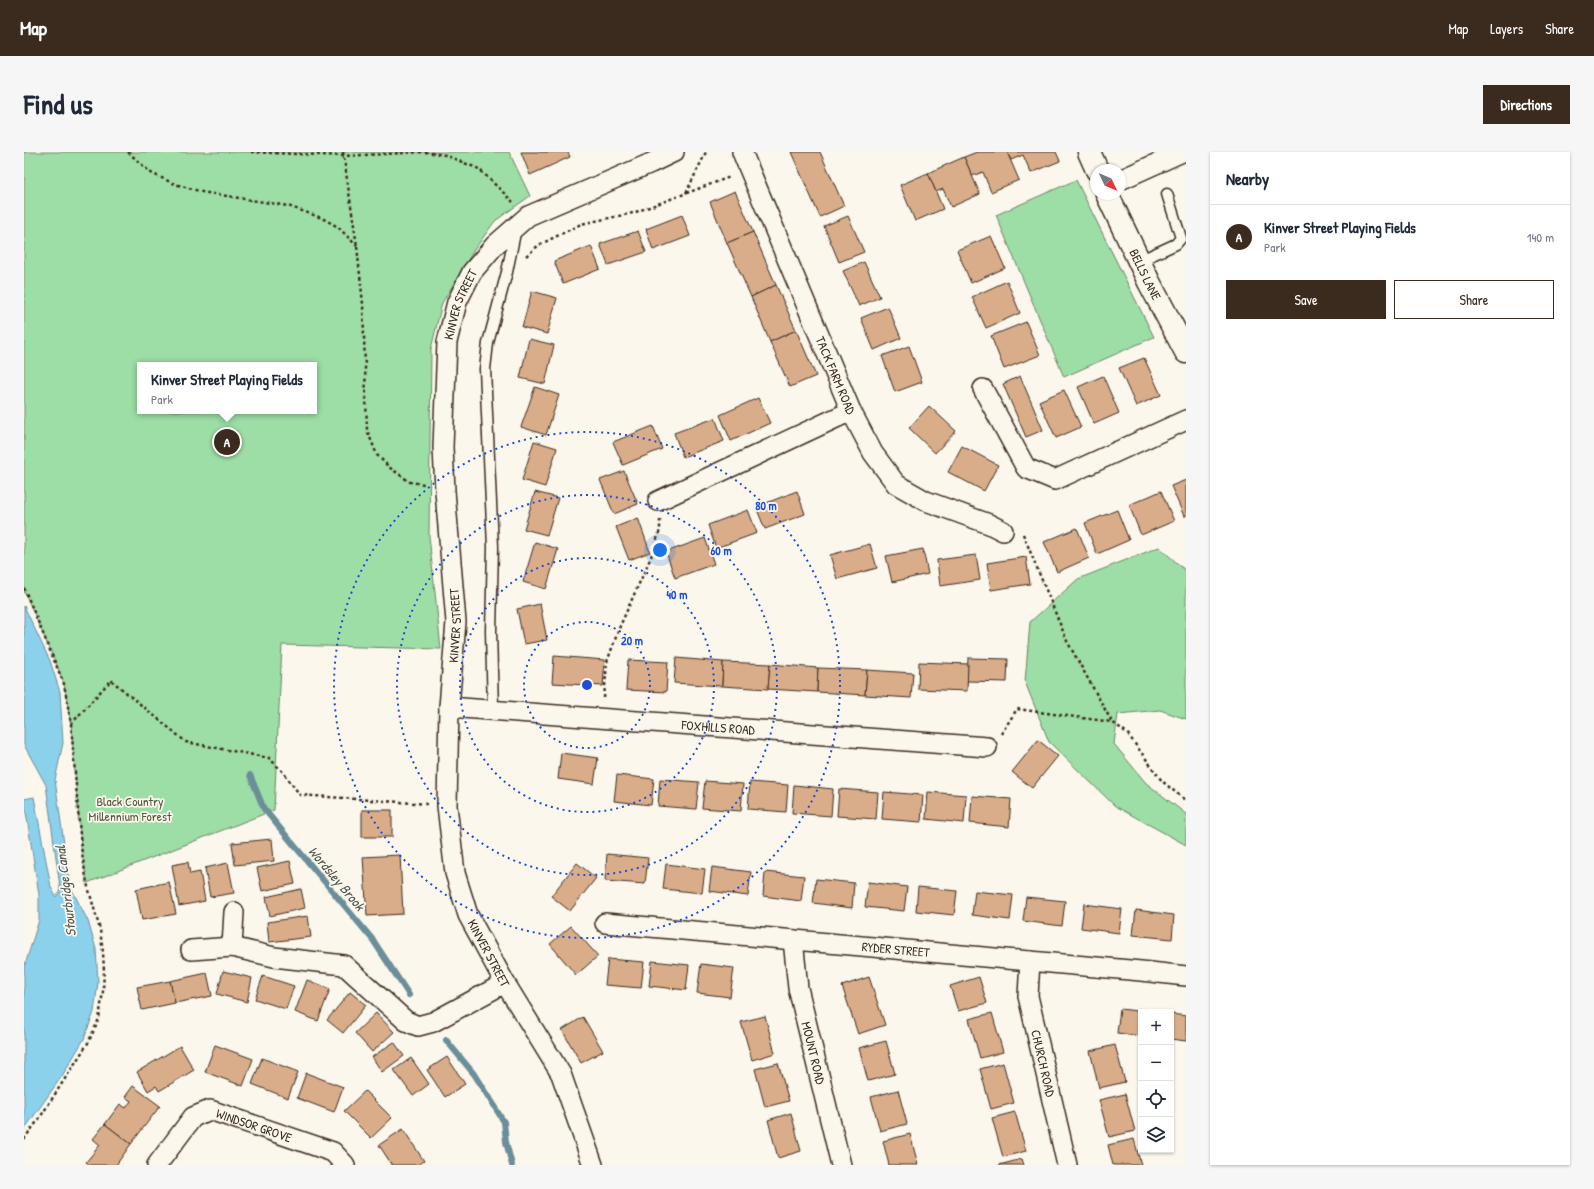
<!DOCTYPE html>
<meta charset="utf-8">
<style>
:root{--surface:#fff;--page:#f6f6f7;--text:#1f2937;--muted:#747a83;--line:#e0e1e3;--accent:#3b2a1e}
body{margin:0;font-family:"Patrick Hand",sans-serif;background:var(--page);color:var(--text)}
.controls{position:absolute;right:12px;bottom:12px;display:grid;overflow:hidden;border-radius:0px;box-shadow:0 1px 3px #0004}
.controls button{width:36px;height:36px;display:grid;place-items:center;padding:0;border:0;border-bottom:1px solid var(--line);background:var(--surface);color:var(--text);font:20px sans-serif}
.compass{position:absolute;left:1066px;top:12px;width:36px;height:36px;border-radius:50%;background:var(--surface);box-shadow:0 1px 3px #0004;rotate:134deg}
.you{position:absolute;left:636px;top:398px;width:14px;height:14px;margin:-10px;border:3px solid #fff;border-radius:50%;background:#1a73e8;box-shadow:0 0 0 6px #1a73e833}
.badge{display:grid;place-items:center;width:26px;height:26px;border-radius:50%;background:var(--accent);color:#fff;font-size:13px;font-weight:700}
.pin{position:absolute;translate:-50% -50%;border:2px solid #fff;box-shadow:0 1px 4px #0006}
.popup{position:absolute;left:113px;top:210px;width:180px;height:52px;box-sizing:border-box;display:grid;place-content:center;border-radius:0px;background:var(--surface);filter:drop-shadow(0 1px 3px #0005);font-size:13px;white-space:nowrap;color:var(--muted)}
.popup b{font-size:15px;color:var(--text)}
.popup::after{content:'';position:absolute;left:50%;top:100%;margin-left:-8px;border:8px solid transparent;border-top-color:var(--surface)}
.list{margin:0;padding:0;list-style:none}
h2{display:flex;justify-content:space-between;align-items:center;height:52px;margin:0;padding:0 16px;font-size:17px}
h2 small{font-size:13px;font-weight:400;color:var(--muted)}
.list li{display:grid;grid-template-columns:26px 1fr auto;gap:12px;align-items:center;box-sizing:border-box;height:64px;padding:0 16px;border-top:1px solid var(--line)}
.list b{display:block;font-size:15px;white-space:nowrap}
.list p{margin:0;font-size:13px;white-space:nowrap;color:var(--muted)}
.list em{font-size:13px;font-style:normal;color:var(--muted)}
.actions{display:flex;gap:8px;padding:12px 16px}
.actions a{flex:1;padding:9px 0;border:1px solid var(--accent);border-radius:0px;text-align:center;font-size:14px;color:var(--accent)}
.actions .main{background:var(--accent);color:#fff}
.icon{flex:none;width:22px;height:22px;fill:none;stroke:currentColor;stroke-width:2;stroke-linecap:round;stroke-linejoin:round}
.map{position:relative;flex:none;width:1162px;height:1013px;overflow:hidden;border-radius:0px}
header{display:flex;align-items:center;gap:24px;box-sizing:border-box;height:56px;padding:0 20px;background:var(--accent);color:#fff}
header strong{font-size:19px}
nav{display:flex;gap:22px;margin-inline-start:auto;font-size:14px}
.intro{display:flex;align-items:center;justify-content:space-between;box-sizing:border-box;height:96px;padding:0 24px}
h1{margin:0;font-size:28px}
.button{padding:10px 18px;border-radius:0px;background:var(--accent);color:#fff;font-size:14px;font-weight:700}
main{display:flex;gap:24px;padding:0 24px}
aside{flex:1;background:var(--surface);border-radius:0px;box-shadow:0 1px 3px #0004}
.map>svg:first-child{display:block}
.green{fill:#9ddda6;stroke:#6c8462;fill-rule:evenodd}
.water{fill:#8bd1ec;stroke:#6b8e9a}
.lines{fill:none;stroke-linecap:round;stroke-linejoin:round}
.stream{stroke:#6b8e9a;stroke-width:6}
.building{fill:#d9ad8a;stroke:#3b2a1e}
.service-casing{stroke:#3b2a1e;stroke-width:13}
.minor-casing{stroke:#3b2a1e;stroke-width:22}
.tertiary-casing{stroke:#3b2a1e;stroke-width:25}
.path{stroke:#3b2a1e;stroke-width:2.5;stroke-dasharray:3 3;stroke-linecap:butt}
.service{stroke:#fbf7ec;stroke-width:10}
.minor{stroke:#fbf7ec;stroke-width:19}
.tertiary{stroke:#fbf7ec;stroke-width:22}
.ring{fill:none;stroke:#1d4ed8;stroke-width:2;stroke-dasharray:2 4}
.labels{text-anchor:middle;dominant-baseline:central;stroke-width:3.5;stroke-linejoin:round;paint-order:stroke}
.street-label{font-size:13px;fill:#3b2a1e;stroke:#fbf7ec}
.park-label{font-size:13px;fill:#545740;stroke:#fbf7ec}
.water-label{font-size:14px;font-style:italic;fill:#4f5452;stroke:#fbf7ec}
.centre{fill:#1d4ed8;stroke:#fbf7ec;stroke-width:2}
.ring-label{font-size:12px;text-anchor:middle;font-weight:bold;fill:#1d4ed8;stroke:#fbf7ec;stroke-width:3.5;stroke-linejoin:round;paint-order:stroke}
</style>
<header>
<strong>Map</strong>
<nav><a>Map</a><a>Layers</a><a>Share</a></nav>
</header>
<div class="intro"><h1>Find us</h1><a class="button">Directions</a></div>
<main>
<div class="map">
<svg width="1162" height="1013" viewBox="0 0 1162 1013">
<rect width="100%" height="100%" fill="#fbf7ec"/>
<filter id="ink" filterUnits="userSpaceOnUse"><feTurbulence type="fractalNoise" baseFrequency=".025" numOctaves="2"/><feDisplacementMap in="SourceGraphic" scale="8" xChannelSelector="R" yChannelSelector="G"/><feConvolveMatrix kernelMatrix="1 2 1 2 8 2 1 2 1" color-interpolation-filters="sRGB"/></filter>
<g filter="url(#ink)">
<g class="green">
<path d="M0 0H485L506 44 471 69 450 98 418 151 407 197 405 384 417 497 258 493 250 658 63 731 57 695 47 572 40 532 34 516 0 439ZM116 213H290V259H116Z"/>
<path d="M1052 28 1130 185 1040 225 972 63Z"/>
<path d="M1135 395 1162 419V567L1136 558 1094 562 1090 592 1122 631 1162 662V693L1091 654 1025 590 1001 530 1006 470 1054 427Z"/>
</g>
<path class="water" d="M0 454 26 509 36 540 39 591 31 628 46 734 64 769 72 797 74 830 70 860 60 887 38 924 0 978V816L15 768V743L0 647 10 645 27 735 32 745 35 741 36 735 22 633 0 593Z"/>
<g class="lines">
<g class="stream">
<path d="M226 623 240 657 349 788 385 843"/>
<path d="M422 888 450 922 480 970 482 990 488 1013"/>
</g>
</g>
<g class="building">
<path d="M497 0H544L546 5 506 23Z"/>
<path d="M767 0H796L820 54 796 65Z"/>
<path d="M953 0H983L995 28 967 40 959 20 948 24 940 5Z"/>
<path d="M983 0H1032L1036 9 1007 21 999 3 987 8Z"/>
<path d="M940 5 956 42 927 55 919 37 912 40 904 21Z"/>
<path d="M904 21 919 57 891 69 876 33Z"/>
<path d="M711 39 729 80 703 91 686 50Z"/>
<path d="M658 63 666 84 629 98 622 77Z"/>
<path d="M824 64 840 100 815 110 800 74Z"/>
<path d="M614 79 622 100 584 113 576 92Z"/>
<path d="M729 80 752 133 727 145 703 91Z"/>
<path d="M967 84 981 116 947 131 933 98Z"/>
<path d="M567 94 576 117 539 132 530 109Z"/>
<path d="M840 110 856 145 835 154 819 119Z"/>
<path d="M983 129 996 161 962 176 948 145Z"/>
<path d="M752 133 772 178 746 190 727 145Z"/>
<path d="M508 139 533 146 523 182 498 175Z"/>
<path d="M864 155 877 186 850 198 837 166Z"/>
<path d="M1002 170 1016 203 980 217 967 184Z"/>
<path d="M772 178 792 224 766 235 746 190Z"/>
<path d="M505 187 530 193 521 232 496 226Z"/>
<path d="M885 194 898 230 871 240 858 204Z"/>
<path d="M1120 206 1137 243 1112 254 1095 216Z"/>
<path d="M996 224 1019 278 1002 285 979 232Z"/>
<path d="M1079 224 1095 261 1070 272 1054 235Z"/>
<path d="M511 235 535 243 522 283 497 275Z"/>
<path d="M1040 238 1057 275 1032 286 1015 249Z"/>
<path d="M734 246 746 271 707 289 696 263Z"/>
<path d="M905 254 932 279 911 301 885 276Z"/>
<path d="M691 266 700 289 659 305 650 281Z"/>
<path d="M629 274 638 297 599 313 589 290Z"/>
<path d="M510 289 533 296 521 335 498 328Z"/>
<path d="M938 294 974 313 960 339 924 320Z"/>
<path d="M600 319 614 352 590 362 576 328Z"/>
<path d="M1162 328V364H1160L1147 334Z"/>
<path d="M773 339 781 362 741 377 732 355Z"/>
<path d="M1137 339 1150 369 1117 383 1105 353Z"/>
<path d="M511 340 534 346 523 383 500 377Z"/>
<path d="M724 358 733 381 692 396 684 373Z"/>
<path d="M1093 358 1105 388 1073 402 1061 371Z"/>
<path d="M614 366 626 400 605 408 592 375Z"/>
<path d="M1053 376 1065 406 1033 420 1020 390Z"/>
<path d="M681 386 690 412 651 426 642 400Z"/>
<path d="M511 390 534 397 522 437 499 430Z"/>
<path d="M846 392 853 416 813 427 806 403Z"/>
<path d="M899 397 904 422 868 430 862 404Z"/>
<path d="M952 403 956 428 916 434 913 408Z"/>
<path d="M1002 405 1006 432 967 438 963 411Z"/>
<path d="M516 452 523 488 500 492 493 457Z"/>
<path d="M530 504 581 508 579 534 528 531Z"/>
<path d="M652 506 699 510 698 534 650 531Z"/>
<path d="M944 506 984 507 983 530 943 529Z"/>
<path d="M604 508 644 510 642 540 602 538Z"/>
<path d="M699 510 746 512 744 537 698 534Z"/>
<path d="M895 510 944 512 943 539 894 537Z"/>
<path d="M746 512 794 516 793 540 744 537Z"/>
<path d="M794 516 843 518 841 543 793 540Z"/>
<path d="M843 518 889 521 887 546 841 543Z"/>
<path d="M1014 588 1034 604 1008 636 988 620Z"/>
<path d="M537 601 574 606 570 632 534 627Z"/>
<path d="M593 623 630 627 627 653 590 649Z"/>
<path d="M636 627 675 630 672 657 634 654Z"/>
<path d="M681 629 719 632 717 659 678 656Z"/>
<path d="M726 630 764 633 762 660 724 657Z"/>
<path d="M770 633 809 637 807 664 768 661Z"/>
<path d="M815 637 854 640 852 667 813 664Z"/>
<path d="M860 640 899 643 897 670 858 667Z"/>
<path d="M904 640 942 643 940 671 902 667Z"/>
<path d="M948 644 987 647 985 675 946 671Z"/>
<rect x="338" y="658" width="30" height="27"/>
<path d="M248 687 250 709 211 713 208 691Z"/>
<path d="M583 702 624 706 621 732 581 729Z"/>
<path d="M376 703 379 762 343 764 339 705Z"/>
<path d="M266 709 271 732 238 739 233 716Z"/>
<path d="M164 710 166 722 176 720 181 749 155 754 148 713Z"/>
<path d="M204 711 210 741 186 745 181 716Z"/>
<path d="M553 711 572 726 546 759 527 744Z"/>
<path d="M642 712 681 717 678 741 639 737Z"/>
<path d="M688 715 727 720 724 744 685 739Z"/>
<path d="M741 720 780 724 777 749 739 744Z"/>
<path d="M792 727 830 731 828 756 789 751Z"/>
<path d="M145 730 152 762 118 768 112 737Z"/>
<path d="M844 730 883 735 880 759 841 755Z"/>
<path d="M894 735 933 739 930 763 892 759Z"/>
<path d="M277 737 281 756 246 764 242 745Z"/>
<path d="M951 739 989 743 986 768 948 763Z"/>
<path d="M1002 745 1041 749 1038 774 999 769Z"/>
<path d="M1060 752 1098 757 1095 781 1057 776Z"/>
<path d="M1112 758 1150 763 1148 787 1109 783Z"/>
<path d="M284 764 287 785 245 790 243 770Z"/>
<path d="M547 774 574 804 552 823 526 792Z"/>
<path d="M584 807 620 810 617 836 581 833Z"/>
<path d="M628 809 665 813 662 838 625 834Z"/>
<path d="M677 812 710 816 706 845 673 841Z"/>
<path d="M199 819 228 826 223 850 193 842Z"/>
<path d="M183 821 188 844 151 851 146 829Z"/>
<path d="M239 824 270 834 262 857 231 847Z"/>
<path d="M845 825 861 873 834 882 818 834Z"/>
<path d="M955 825 963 851 934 859 926 834Z"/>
<path d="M283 828 306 837 294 869 271 860Z"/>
<path d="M146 829 151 851 118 858 113 835Z"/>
<path d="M326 840 342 853 319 881 303 868Z"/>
<path d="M1096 857 1123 860H1117V884L1093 881Z"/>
<path d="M352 861 370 880 348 900 331 881Z"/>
<path d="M968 861 979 900 956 906 945 867Z"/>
<path d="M1147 862 1162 864V889L1147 887Z"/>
<path d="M741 864 751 901 728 908 717 870Z"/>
<path d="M559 865 579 899 557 911 538 878Z"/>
<path d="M862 889 871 922 844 929 835 896Z"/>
<path d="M370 890 380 904 358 920 348 905Z"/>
<path d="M191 893 229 907 219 934 181 920Z"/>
<path d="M1091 893 1101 930 1075 936 1066 899Z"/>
<path d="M156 894 170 918 135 939 132 934 124 939 113 920Z"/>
<path d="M423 905 441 932 421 945 403 918Z"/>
<path d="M238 906 274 920 264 946 228 932Z"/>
<path d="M387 906 405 932 389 944 370 918Z"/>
<path d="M754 911 765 949 741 955 731 917Z"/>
<path d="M979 911 990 951 967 957 956 917Z"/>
<path d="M282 921 319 935 310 960 273 946Z"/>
<path d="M109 934 136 954 107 992 81 972 96 952 102 956 107 949 101 945Z"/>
<path d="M874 938 883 972 856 979 847 945Z"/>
<path d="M341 939 368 966 347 986 320 959Z"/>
<path d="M1101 942 1111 979 1085 985 1075 948Z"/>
<path d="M991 960 1002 999 979 1005 968 966Z"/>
<path d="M767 961 777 999 754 1006 744 968Z"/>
<path d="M81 972 107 992 92 1013H66L62 1010 76 993 69 987Z"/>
<path d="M379 977 400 1009 394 1013H368L355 993Z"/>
<path d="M886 982 894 1013H865L859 989Z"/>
<path d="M1110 987 1117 1013H1089L1084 993Z"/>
<path d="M998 1007 1000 1013H975Z"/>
</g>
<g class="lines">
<g class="service-casing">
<g id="service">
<path d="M1115 109 1152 92 1157 86 1143 42"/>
<path d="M469 559 467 479 469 395 461 217 464 191 483 120 492 76"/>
</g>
</g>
<g class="minor-casing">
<g id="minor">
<path id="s1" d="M718 0 827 259 849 301 872 332 902 349 965 372 979 379"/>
<path d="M1096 28 1158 0"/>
<path d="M959 237 1002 316 1031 328 1162 268"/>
<path d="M634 349 827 259"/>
<path id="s2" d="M425 555 963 595"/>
<path id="s3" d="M581 771 1117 819 1162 824"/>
<path id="s4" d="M769 788 774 836 817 1013"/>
<path d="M208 795 250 805 320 813 382 869 394 874 409 870 481 831"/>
<path d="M167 798 208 795 210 760"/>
<path id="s5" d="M1006 809 1004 844 1043 1013"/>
<path id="s6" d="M133 1013 169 965 186 958 309 1000 321 1013"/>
<path id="s7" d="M569 1013 537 922 481 831 444 763 431 721 423 654 425 555 432 470 421 339 419 295 423 190 433 150 448 120 471 93 504 64 627 11 650 0"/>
</g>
</g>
<g class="tertiary-casing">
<g id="tertiary">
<path d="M1065 0 1073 18"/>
<path id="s8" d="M1083 42 1125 130 1162 200"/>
</g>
</g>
<g class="path">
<path d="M104 0 127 21 151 32 178 40 264 54 298 66 314 75 333 94"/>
<path d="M227 0 320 4 401 0 421 3 455 17 489 50"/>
<path d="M319 0 333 94 339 152 343 278 353 303 365 315 386 330 400 332"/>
<path d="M662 41 682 0"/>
<path d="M502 104 515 93 557 72 609 61 706 25"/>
<path d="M999 382 1043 489 1088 570 1103 581 1138 629 1162 649"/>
<path d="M0 436 40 532 47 572 57 695 63 731 76 778 79 800 80 819 79 839 75 867 64 891 15 967 0 987"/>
<path d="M580 546 583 510 596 474 627 405 636 378V368"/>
<path d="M47 572 87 528 162 590 245 606 259 620 276 643 404 652"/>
<path d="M977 582 993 557 1088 570"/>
</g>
<use href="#service" class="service"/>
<use href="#minor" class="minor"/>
<use href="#tertiary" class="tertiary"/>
</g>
</g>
<g class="ring">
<circle cx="563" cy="533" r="63"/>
<circle cx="563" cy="533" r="127"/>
<circle cx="563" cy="533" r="190"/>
<circle cx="563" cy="533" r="253"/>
</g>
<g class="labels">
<g class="street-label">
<text stroke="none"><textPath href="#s8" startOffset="89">BELLS LANE</textPath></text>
<text stroke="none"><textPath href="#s7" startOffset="897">KINVER STREET</textPath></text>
<text stroke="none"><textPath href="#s1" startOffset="242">TACK FARM ROAD</textPath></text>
<text stroke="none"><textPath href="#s7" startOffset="573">KINVER STREET</textPath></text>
<text stroke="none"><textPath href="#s2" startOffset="270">FOXHILLS ROAD</textPath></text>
<text stroke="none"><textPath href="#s3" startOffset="292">RYDER STREET</textPath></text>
<text transform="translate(465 801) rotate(62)">KINVER STREET</text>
<text stroke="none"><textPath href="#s4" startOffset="115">MOUNT ROAD</textPath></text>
<text stroke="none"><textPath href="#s5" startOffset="104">CHURCH ROAD</textPath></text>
<text stroke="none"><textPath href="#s6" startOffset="125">WINDSOR GROVE</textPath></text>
</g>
<g class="park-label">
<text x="106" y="649">Black Country<tspan x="106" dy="15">Millennium Forest</tspan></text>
</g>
<g class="water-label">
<text transform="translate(313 726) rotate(50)">Wordsley Brook</text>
<text transform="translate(41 739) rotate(-97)">Stourbridge Canal</text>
</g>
</g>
<circle cx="563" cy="533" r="6" class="centre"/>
<g class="ring-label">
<text x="742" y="358">80 m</text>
<text x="697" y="403">60 m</text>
<text x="653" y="447">40 m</text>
<text x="608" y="493">20 m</text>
</g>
</svg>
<div class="controls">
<button>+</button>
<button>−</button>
<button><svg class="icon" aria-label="locate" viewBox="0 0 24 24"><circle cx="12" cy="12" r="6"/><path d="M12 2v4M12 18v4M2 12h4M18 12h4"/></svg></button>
<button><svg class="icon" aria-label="layers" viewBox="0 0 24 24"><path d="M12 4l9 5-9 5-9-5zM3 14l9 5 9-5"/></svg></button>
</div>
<svg class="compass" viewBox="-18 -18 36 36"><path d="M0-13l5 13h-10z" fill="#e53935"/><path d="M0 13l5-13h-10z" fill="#747a83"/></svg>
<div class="you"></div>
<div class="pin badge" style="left:203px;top:290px">A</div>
<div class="popup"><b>Kinver Street Playing Fields</b>Park</div>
</div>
<aside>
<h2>Nearby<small></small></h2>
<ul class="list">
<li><span class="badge">A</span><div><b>Kinver Street Playing Fields</b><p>Park</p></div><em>140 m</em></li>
</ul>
<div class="actions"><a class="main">Save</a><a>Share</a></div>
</aside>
</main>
